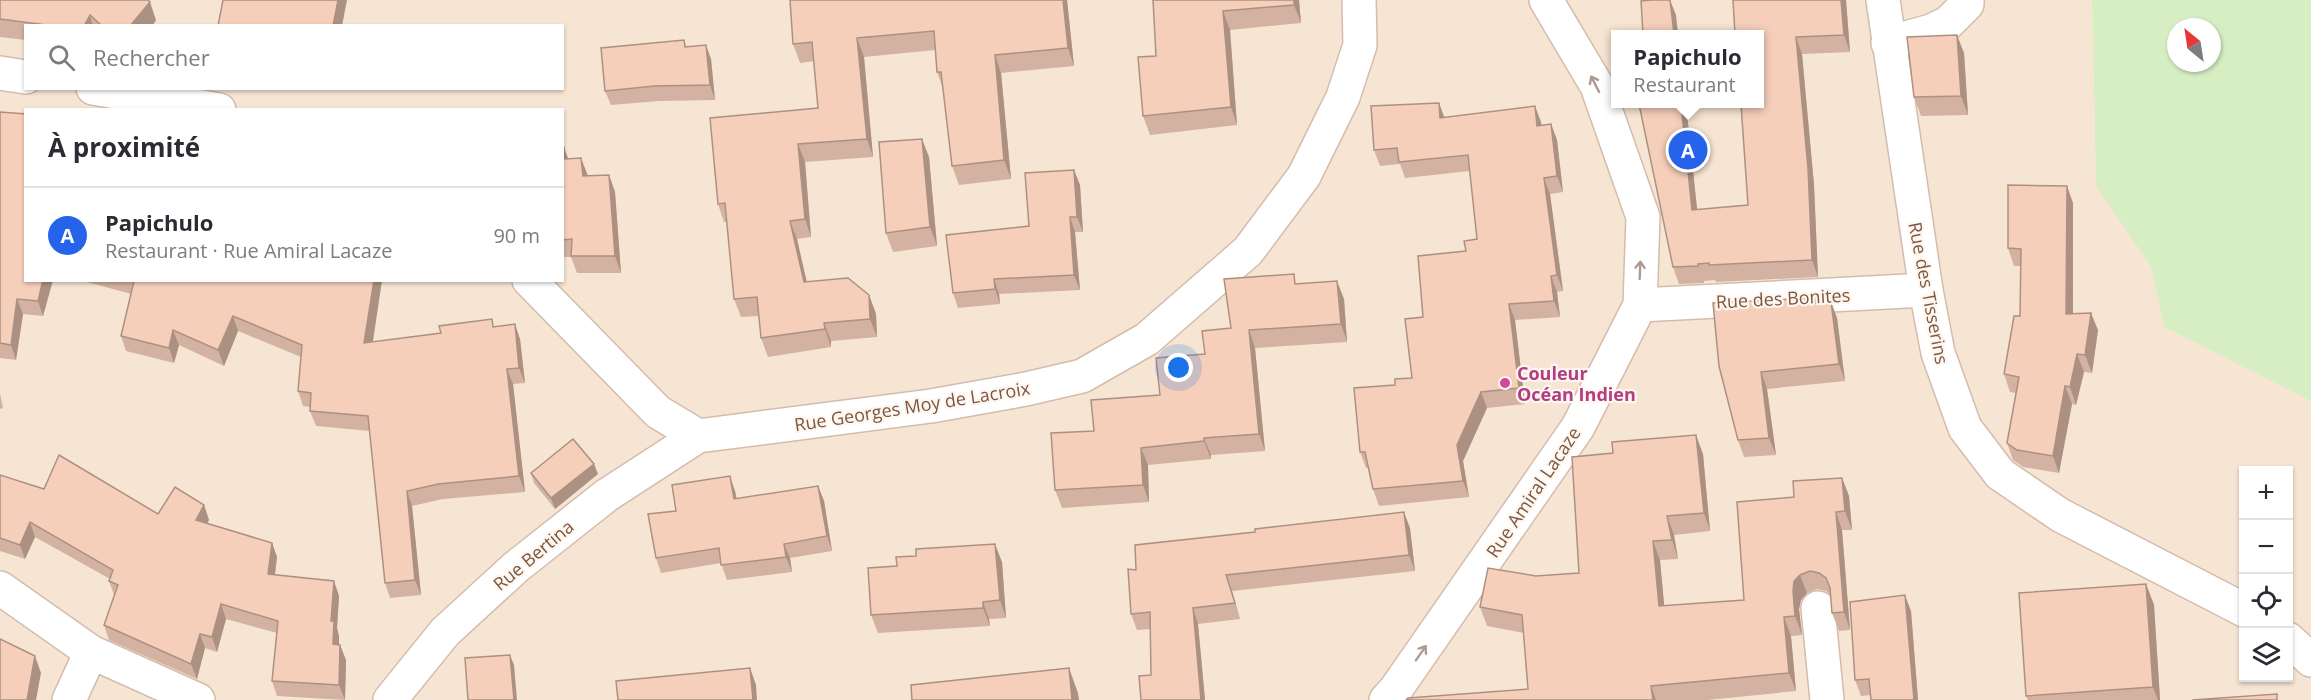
<!DOCTYPE html>
<html lang="fr">
<meta charset="utf-8">
<style>
:root{--surface:#fff;--page:#f2f2f3;--text:#2b2b33;--muted:#7c7c81;--line:#e1e1e2;--accent:#2563eb}
body{margin:0;font-family:"Open Sans",sans-serif;background:var(--page);color:var(--text)}
.controls{position:absolute;right:18px;bottom:18px;display:grid;overflow:hidden;border-radius:0px;box-shadow:0 2px 4px #0004}
.controls button{width:54px;height:54px;display:grid;place-items:center;padding:0;border:0;border-bottom:2px solid var(--line);background:var(--surface);color:var(--text);font:30px sans-serif}
.compass{position:absolute;left:2167px;top:18px;width:54px;height:54px;border-radius:50%;background:var(--surface);box-shadow:0 2px 4px #0004;rotate:330deg}
.you{position:absolute;left:1179px;top:368px;width:21px;height:21px;margin:-15px;border:4px solid #fff;border-radius:50%;background:#1a73e8;box-shadow:0 0 0 9px #1a73e833}
.badge{display:grid;place-items:center;width:39px;height:39px;border-radius:50%;background:var(--accent);color:#fff;font-size:20px;font-weight:700}
.pin{position:absolute;translate:-50% -50%;border:3px solid #fff;box-shadow:0 2px 6px #0006}
.popup{position:absolute;left:1611px;top:30px;width:153px;height:78px;box-sizing:border-box;display:grid;place-content:center;border-radius:0px;background:var(--surface);filter:drop-shadow(0 2px 4px #0005);font-size:20px;white-space:nowrap;color:var(--muted)}
.popup b{font-size:22px;color:var(--text)}
.popup::after{content:'';position:absolute;left:50%;top:100%;margin-left:-12px;border:12px solid transparent;border-top-color:var(--surface)}
.list{margin:0;padding:0;list-style:none}
h2{display:flex;justify-content:space-between;align-items:center;height:78px;margin:0;padding:0 24px;font-size:26px}
h2 small{font-size:20px;font-weight:400;color:var(--muted)}
.list li{display:grid;grid-template-columns:39px 1fr auto;gap:18px;align-items:center;box-sizing:border-box;height:96px;padding:0 24px;border-top:2px solid var(--line)}
.list b{display:block;font-size:22px;white-space:nowrap}
.list p{margin:0;font-size:20px;white-space:nowrap;color:var(--muted)}
.list em{font-size:20px;font-style:normal;color:var(--muted)}
.icon{flex:none;width:33px;height:33px;fill:none;stroke:currentColor;stroke-width:2;stroke-linecap:round;stroke-linejoin:round}
.map{position:relative;flex:none;width:2311px;height:700px;overflow:hidden}
.search{position:absolute;background:var(--surface);box-shadow:0 2px 4px #0004;left:24px;top:24px;width:540px;height:66px;display:flex;align-items:center;gap:15px;box-sizing:border-box;padding:0 21px;border-radius:0px;color:var(--muted);font-size:22px}
.panel{position:absolute;background:var(--surface);box-shadow:0 2px 4px #0004;left:24px;top:108px;width:540px;height:174px;border-radius:0px}
.map>svg:first-child{display:block}
.residential{fill:#f7e5d3;fill-rule:evenodd}
.green{fill:#d6eec2;fill-rule:evenodd}
.lines{fill:none;stroke-linecap:round;stroke-linejoin:round}
.minor-casing{stroke:#d4bcad;stroke-width:36}
.minor{stroke:#fff;stroke-width:33}
.wall{fill:#d4b2a1}
.shaded-wall{fill:#ac9183}
.building{fill:#f6cfbb;stroke:#ac9183;stroke-width:1.5}
.oneway{stroke:#af9a91}
.hotel-dot{fill:#d1479c;stroke:#fff7ee;stroke-width:2}
.labels{text-anchor:middle;dominant-baseline:central;stroke-width:4.5;stroke-linejoin:round;paint-order:stroke}
.street-label{font-size:18px;fill:#7a5747;stroke:#fff7ee}
.hotel-label{font-size:18px;font-weight:bold;fill:#b23c85;stroke:#fff7ee;text-anchor:start}
</style>
<div class="map">
<svg width="2311" height="700" viewBox="0 0 2311 700">
<rect width="100%" height="100%" fill="#fef3e6"/>
<path class="residential" d="M0 0H2092L2096 186 2151 267 2164 327 2311 401V700H0ZM26 26H562V88H26ZM1616 34H1760V104H1616ZM26 110H562V280H26ZM2244 470H2288V678H2244Z"/>
<path class="green" d="M2092 0H2311V401L2164 327 2151 267 2096 186ZM2176 27H2212V63H2176Z"/>
<g class="lines">
<g class="minor-casing">
<g id="minor">
<path d="M1883 0 1926 290 1938 353 1965 428 2000 474 2060 515 2244 610"/>
<path d="M1888 43 1931 31 1948 23 1967 4V0"/>
<path d="M0 73 26 77"/>
<path d="M93 88 219 110"/>
<path d="M529 280 658 412 698 436 931 406 1026 389 1082 376 1147 339 1248 251 1304 176 1343 97 1360 45 1359 0"/>
<path d="M1640 305 1926 290"/>
<path d="M0 588 91 652 198 700"/>
<path d="M1818 608 1827 700"/>
<path d="M2288 639 2311 660"/>
<path d="M69 700 91 652"/>
<path d="M390 700 445 632 516 567 607 495 698 436"/>
<path d="M1386 700 1396 689 1578 427 1640 305 1643 217 1597 86 1546 0"/>
</g>
</g>
<use href="#minor" class="minor"/>
</g>
<g class="wall">
<path d="M0 0 156 20 152 26H26V40L0 37Z"/>
<path d="M790 0H1067L1074 66 1001 73 1011 179 959 185 952 166 943 88 937 72 935 50 864 57 873 157 805 162 811 237 797 239 806 282 869 295 876 314 877 337 831 341V347L768 357 761 338 759 316 741 317 734 299 727 222H724L718 204 818 108 814 61 800 63 793 44Z"/>
<path d="M1153 0H1299L1301 23 1230 30 1237 125 1150 135 1143 116 1156 56Z"/>
<path d="M1733 0H1846L1850 52 1802 54 1814 185 1818 277 1716 282 1715 280 1704 281V283L1679 284 1673 267 1639 104H1686L1697 210 1748 205Z"/>
<path d="M684 40 686 46 711 59 715 100 659 101 611 105 605 91Z"/>
<path d="M1964 53 1968 115 1921 116 1914 97Z"/>
<path d="M0 112 26 280H53L43 316 23 314 16 360 0 358Z"/>
<path d="M1444 117 1541 122V125L1551 124 1557 140 1563 192 1550 194 1563 291 1557 292 1560 317 1515 320 1525 404 1487 408 1463 461 1469 497 1379 506 1373 489 1368 468H1366L1360 452 1395 385 1412 378 1423 317 1466 251 1477 239 1470 171 1405 178 1400 164 1380 166 1374 150Z"/>
<path d="M562 147 568 159 588 176 609 175 615 192 621 273H577L571 257H562Z"/>
<path d="M929 157 937 246 893 252 886 233Z"/>
<path d="M1074 170 1080 185 1083 232H1075L1080 290 999 294 1000 304 958 308 953 293 1029 226Z"/>
<path d="M2073 203V314L2098 330 2092 373 2084 372 2076 405 2072 404 2059 473 2023 467 2013 460 2007 443 2016 393 2010 392 2004 374 2020 316V266H2014L2008 248Z"/>
<path d="M80 280H382L373 342 441 333 492 319 494 327 520 339 525 383 513 384 525 492 443 499 412 506 421 595 390 598 385 583 370 431 316 426 310 411V407L303 406 298 391 301 357 238 331 224 366 179 345 174 363 126 351 121 336 131 294Z"/>
<path d="M1298 284 1344 299 1347 342 1255 348 1265 451 1211 455V459L1148 465 1149 502 1062 508 1055 490 1094 431 1160 395 1205 354 1231 328Z"/>
<path d="M1815 298 1816 303 1831 302 1837 318 1845 381 1767 389 1776 455 1744 457 1738 440 1719 366Z"/>
<path d="M0 393 3 408 0 409Z"/>
<path d="M1703 454 1710 531 1674 535 1678 559 1660 560 1664 606 1744 600 1794 497 1842 478 1849 496 1852 530H1842L1850 630 1839 631 1832 613 1831 595 1826 591 1817 589 1807 593 1801 600 1799 609 1802 635 1791 636 1796 691 1708 700H1406L1528 689 1524 633 1487 626 1480 607 1536 576 1579 573Z"/>
<path d="M531 473 598 474 555 509 534 483Z"/>
<path d="M0 475 44 489 158 514 204 505 209 520 207 523 272 543 277 557 275 575 334 581 339 596 337 628 339 636V645H340L346 660 345 700 277 696 272 681 277 633 226 619 217 652 205 648 197 679 109 640 104 625 114 595 109 581 110 579 35 537 25 559 0 551Z"/>
<path d="M818 486 824 501 832 551 790 558 792 572 727 580 721 563 661 573 656 558 735 491 737 499Z"/>
<path d="M1410 528 1415 571 1232 591 1240 619 1198 624 1205 700H1141L1151 675 1150 629 1137 630 1131 614 1136 570 1255 532Z"/>
<path d="M1002 562 1006 618 989 619 990 626 878 633 871 615Z"/>
<path d="M2146 584 2154 605 2160 700H2028L2026 696Z"/>
<path d="M1911 611 1918 700H1871L1870 695 1861 696 1855 680Z"/>
</g>
<g class="shaded-wall">
<path d="M338 0H347L342 26H333Z"/>
<path d="M1063 0H1067L1074 66 1068 48Z"/>
<path d="M1294 0H1299L1301 23 1294 5Z"/>
<path d="M1670 0 1676 15 1678 34H1674Z"/>
<path d="M1841 0H1846L1850 52 1844 35Z"/>
<path d="M150 2 156 20 152 26H130Z"/>
<path d="M1223 11 1230 30 1237 125 1231 107Z"/>
<path d="M90 15 93 26H84Z"/>
<path d="M1957 35 1964 53 1968 115 1961 96Z"/>
<path d="M1796 37 1802 54 1814 185 1818 277 1812 260Z"/>
<path d="M857 38 864 57 873 157 867 139Z"/>
<path d="M706 45 711 59 715 100 710 85Z"/>
<path d="M995 55 1001 73 1011 179 1004 160Z"/>
<path d="M1439 103 1445 119 1440 118Z"/>
<path d="M1681 104H1686L1699 227 1692 210Z"/>
<path d="M1535 106 1541 122 1543 142 1537 126Z"/>
<path d="M1551 124 1557 140 1563 192 1557 176Z"/>
<path d="M922 139 929 157 937 246 930 227Z"/>
<path d="M798 144 805 162 811 237 805 219Z"/>
<path d="M564 147 570 164 565 159Z"/>
<path d="M581 158 588 176H583Z"/>
<path d="M1074 170 1080 185 1083 232 1077 217Z"/>
<path d="M609 175 615 192 621 273 615 256Z"/>
<path d="M1544 178 1550 194 1563 291 1557 275Z"/>
<path d="M2067 186 2073 203V331L2066 314Z"/>
<path d="M1070 217 1075 232 1080 290 1074 275Z"/>
<path d="M790 221 797 239 811 300 804 282Z"/>
<path d="M1551 276 1557 292 1560 317 1554 301Z"/>
<path d="M994 279 999 294 1000 304 995 289Z"/>
<path d="M43 280H53L43 316 38 301Z"/>
<path d="M374 280H382L370 359 364 343Z"/>
<path d="M1337 281 1344 299 1347 342 1341 324Z"/>
<path d="M869 295 876 314 877 337 870 319Z"/>
<path d="M17 299 23 314 16 360 11 345Z"/>
<path d="M1831 302 1837 318 1845 381 1839 364Z"/>
<path d="M1509 304 1515 320 1525 404 1519 388Z"/>
<path d="M2091 313 2098 330 2092 373 2085 355Z"/>
<path d="M233 316 238 331 224 366 218 350Z"/>
<path d="M824 323 831 341V347L825 329Z"/>
<path d="M515 324 520 339 525 383 519 368Z"/>
<path d="M173 330 179 345 174 363 169 348Z"/>
<path d="M1249 330 1255 348 1265 451 1259 434Z"/>
<path d="M2077 354 2084 372 2076 405 2070 387Z"/>
<path d="M507 369 513 384 525 492 519 476Z"/>
<path d="M1761 372 1767 389 1776 455 1769 438Z"/>
<path d="M2065 386 2072 404 2059 473 2053 456Z"/>
<path d="M1481 392 1487 408 1463 461 1469 497 1463 481 1457 445Z"/>
<path d="M1696 435 1703 454 1710 531 1704 513Z"/>
<path d="M1204 438 1211 455V459L1204 441Z"/>
<path d="M1141 448 1148 465 1149 502 1143 485Z"/>
<path d="M594 464 598 474 555 509 551 498Z"/>
<path d="M730 476 735 491 739 514 734 499Z"/>
<path d="M1842 478 1849 496 1852 530 1845 511Z"/>
<path d="M818 486 824 501 832 551 827 536Z"/>
<path d="M407 491 412 506 421 595 415 580Z"/>
<path d="M204 505 209 520 201 534 196 520Z"/>
<path d="M1404 512 1410 528 1415 571 1409 555Z"/>
<path d="M1836 512 1842 530 1850 630 1844 612Z"/>
<path d="M1667 516 1674 535 1678 559 1672 540Z"/>
<path d="M30 522 35 537 25 559 20 545Z"/>
<path d="M1653 541 1660 560 1666 625 1659 606Z"/>
<path d="M272 543 277 557 273 589 268 574Z"/>
<path d="M784 544 790 558 792 572 786 557Z"/>
<path d="M995 544 1002 562 1006 618 1000 600Z"/>
<path d="M1226 575 1232 591 1240 619 1235 603Z"/>
<path d="M1800 575 1807 593 1801 600 1799 609 1802 635 1795 616 1793 591 1794 581Z"/>
<path d="M334 581 339 596 337 628 339 636V659L333 644 331 621Z"/>
<path d="M2146 584 2154 605 2160 700H2158L2153 687Z"/>
<path d="M1905 595 1911 611 1918 700H1914Z"/>
<path d="M983 602 989 619 990 626 983 608Z"/>
<path d="M221 604 226 619 217 652 212 637Z"/>
<path d="M1193 608 1198 624 1205 700H1201Z"/>
<path d="M1784 617 1791 636 1796 691 1789 673Z"/>
<path d="M200 634 205 648 197 679 191 664Z"/>
<path d="M340 645 346 660 345 700 339 685Z"/>
<path d="M510 655 514 665 517 700H514Z"/>
<path d="M35 656 41 673 36 700H27Z"/>
<path d="M750 668 756 685 757 700H753Z"/>
<path d="M1069 668 1078 693 1079 700H1072Z"/>
<path d="M1651 686 1656 700H1653Z"/>
</g>
<g class="building">
<path d="M0 0H148L150 2 130 26H102L90 15 84 26H54L0 19Z"/>
<path d="M223 0H338L333 26H218Z"/>
<path d="M790 0H1063L1068 48 995 55 1004 160 952 166 941 72H937L934 31 857 38 867 139 798 144 805 219 790 221 804 282 848 278 869 295 870 319 824 323 825 329 761 338 757 297 734 299 725 203 718 204 710 118 818 108 812 42 793 44Z"/>
<path d="M1153 0H1294V5L1223 11 1231 107 1143 116 1138 57 1156 56Z"/>
<path d="M1651 0H1670L1674 34H1643L1641 1Z"/>
<path d="M1733 0H1841L1844 35 1796 37 1808 168 1812 260 1709 265V263L1698 264V266L1673 267 1639 104H1681L1692 210 1748 205 1741 104H1760V34H1735Z"/>
<path d="M1957 35 1961 96 1914 97 1907 37Z"/>
<path d="M684 40 685 47 706 45 710 85 654 86 605 91 601 48Z"/>
<path d="M1439 103 1440 118 1535 106 1537 126 1551 124 1557 176 1544 178 1557 275 1551 276 1554 301 1509 304 1519 388 1481 392 1457 445 1463 481 1373 489 1365 452H1360L1354 388 1395 385V379L1412 378 1405 319 1423 317 1418 256 1466 251 1464 241 1477 239 1468 155 1399 162 1397 148 1374 150 1371 106Z"/>
<path d="M0 112 26 114V280H43L38 301 17 299 11 345 0 343Z"/>
<path d="M922 139 930 227 886 233 879 142Z"/>
<path d="M562 147H564L565 159 581 158 583 176 609 175 615 256H571L572 239 562 240Z"/>
<path d="M1074 170 1077 217H1070L1074 275 994 279 995 289 953 293 946 235 1029 226 1025 173Z"/>
<path d="M2008 185 2067 186 2066 314 2091 313 2085 355 2077 354 2070 387 2065 386 2053 456 2017 450 2007 443 2019 377 2004 374 2014 316H2020L2021 249 2008 248Z"/>
<path d="M1294 274 1295 284 1337 281 1341 324 1249 330 1259 434 1204 438V441L1141 448 1143 485 1055 490 1051 433 1094 431 1091 400 1160 395 1156 358 1205 354 1202 331 1231 328 1224 279Z"/>
<path d="M133 280H374L364 343 441 333 439 326 492 319 493 327 515 324 519 368 507 369 519 476 438 484 407 491 415 580 385 583 368 416 310 411 311 393 298 391 302 345 233 316 218 350 173 330 169 348 121 336 134 281Z"/>
<path d="M1815 298V303L1831 302 1839 364 1761 372 1769 438 1738 440 1719 366 1713 303Z"/>
<path d="M1696 435 1704 513 1667 516 1672 540 1653 541 1659 606 1744 600 1737 502 1794 497 1793 481 1842 478 1845 511 1836 512 1844 612 1832 613 1830 588 1826 578 1819 573 1810 571 1800 575 1794 581 1793 591 1795 616 1784 617 1789 673 1651 686 1653 700H1406L1408 698 1528 689 1522 615 1480 607 1488 568 1536 576 1579 573 1572 457 1613 453 1612 442Z"/>
<path d="M573 439 594 464 551 498 531 473Z"/>
<path d="M59 455 158 514 175 487 204 505 196 520 272 543 268 574 334 581 331 621H334L333 644 340 645 339 685 272 681 278 621 221 604 212 637 200 634 191 664 104 625 118 585 109 581 113 570 30 522 20 545 0 538V475L44 489Z"/>
<path d="M730 476 734 499 818 486 827 536 784 544 786 557 721 565 719 548 656 558 648 514 676 511 672 485Z"/>
<path d="M1404 512 1409 555 1226 575 1235 603 1193 608 1201 700H1141L1139 676 1151 675 1150 612 1131 614 1128 569 1136 570 1135 545 1255 532V529Z"/>
<path d="M995 544 1000 600 983 602V608L871 615 868 568 897 566 896 557 916 556V549Z"/>
<path d="M2146 584 2153 687 2026 696 2019 593Z"/>
<path d="M1905 595 1914 700H1871L1869 679 1855 680 1850 602Z"/>
<path d="M0 639 35 656 27 700H0Z"/>
<path d="M510 655 514 700H468L465 658Z"/>
<path d="M750 668 753 700H618L616 681Z"/>
<path d="M1069 668 1072 700H912L911 685Z"/>
<path d="M2277 694V700H2192Z"/>
</g>
<defs><path id="oneway-shaft" d="M-6 0H5M1.5-3L5.5 0L1.5 3" fill="none" stroke-width="1.6" stroke-linecap="round" stroke-linejoin="round" transform="scale(1.5)"/></defs>
<g class="oneway">
<use href="#oneway-shaft" transform="translate(1595 84) rotate(-117)"/>
<use href="#oneway-shaft" transform="translate(1640 270) rotate(-88)"/>
<use href="#oneway-shaft" transform="translate(1421 653) rotate(-55)"/>
</g>
<circle class="hotel-dot" cx="1505" cy="383" r="6"/>
<g class="labels">
<g class="street-label">
<text transform="translate(1929 293) rotate(79)">Rue des Tisserins</text>
<text transform="translate(1783 298) rotate(-3)">Rue des Bonites</text>
<text transform="translate(912 406) rotate(-9)">Rue Georges Moy de Lacroix</text>
<text transform="translate(1533 492) rotate(-56)">Rue Amiral Lacaze</text>
<text transform="translate(533 555) rotate(-40)">Rue Bertina</text>
</g>
<g class="hotel-label">
<text x="1517" y="373">Couleur<tspan x="1517" dy="21">Océan Indien</tspan></text>
</g>
</g>
</svg>
<div class="controls">
<button>+</button>
<button>−</button>
<button><svg class="icon" aria-label="locate" viewBox="0 0 24 24"><circle cx="12" cy="12" r="6"/><path d="M12 2v4M12 18v4M2 12h4M18 12h4"/></svg></button>
<button><svg class="icon" aria-label="layers" viewBox="0 0 24 24"><path d="M12 4l9 5-9 5-9-5zM3 14l9 5 9-5"/></svg></button>
</div>
<svg class="compass" viewBox="-18 -18 36 36"><path d="M0-13l5 13h-10z" fill="#e53935"/><path d="M0 13l5-13h-10z" fill="#7c7c81"/></svg>
<div class="you"></div>
<div class="pin badge" style="left:1688px;top:150px">A</div>
<div class="popup"><b>Papichulo</b>Restaurant</div>
<div class="search"><svg class="icon" aria-label="search" viewBox="0 0 24 24"><circle cx="10" cy="10" r="6"/><path d="M15 15l6 6"/></svg>Rechercher</div>
<section class="panel">
<h2>À proximité<small></small></h2>
<ul class="list">
<li><span class="badge">A</span><div><b>Papichulo</b><p>Restaurant · Rue Amiral Lacaze</p></div><em>90 m</em></li>
</ul>
</section>
</div>
